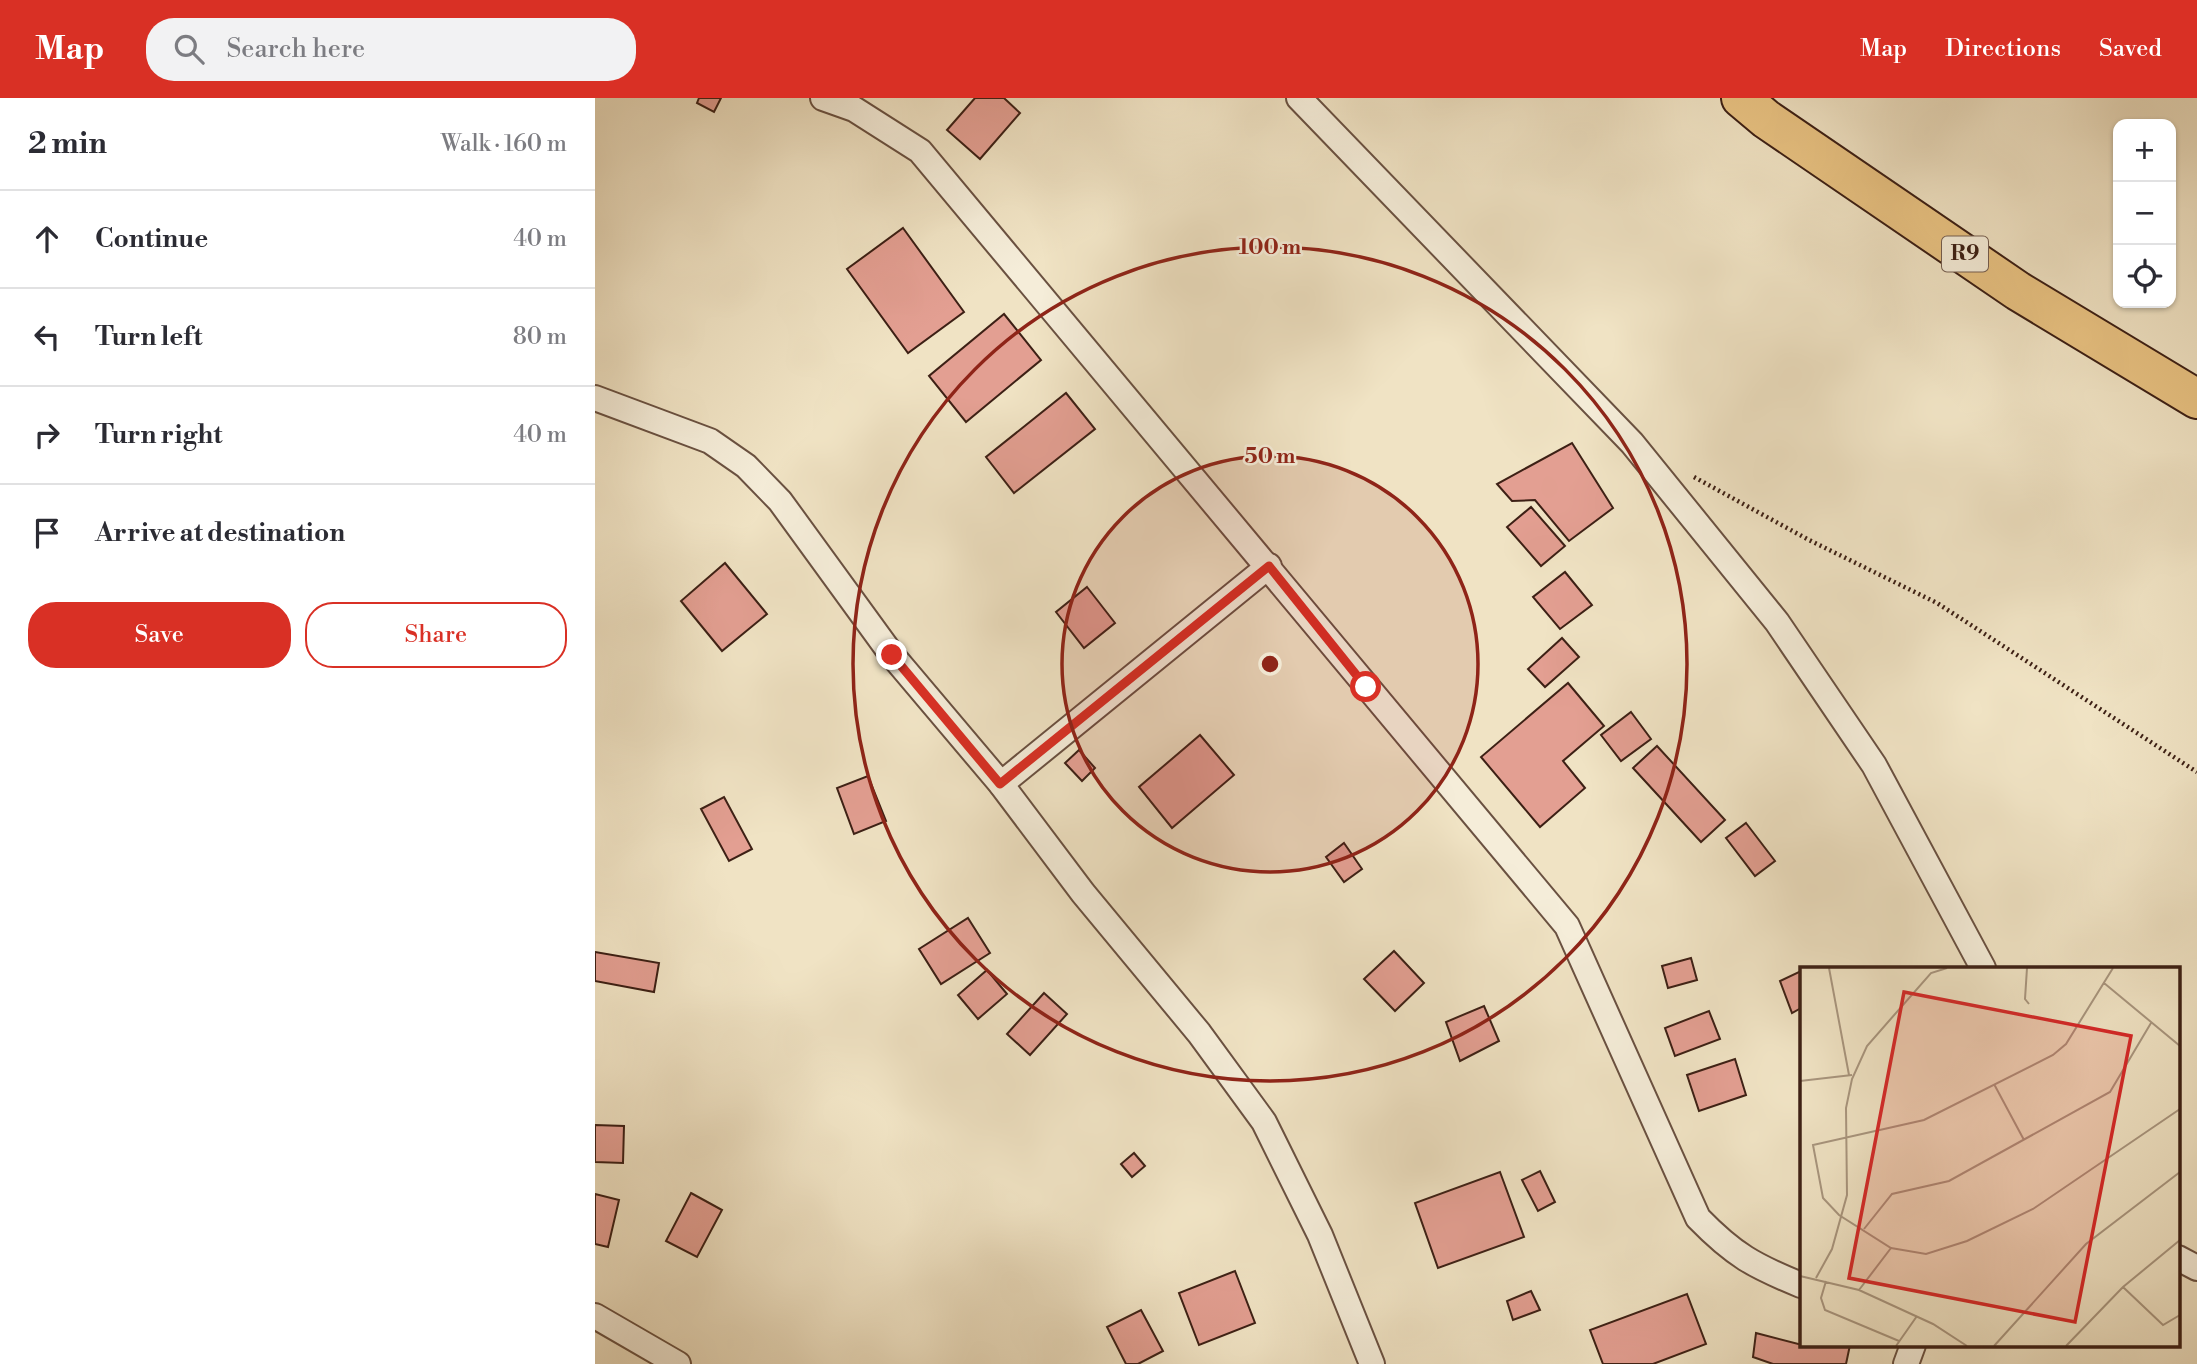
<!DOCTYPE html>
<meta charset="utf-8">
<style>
:root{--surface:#fff;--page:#f2f2f3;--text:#2b2b33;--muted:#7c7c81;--line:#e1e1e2;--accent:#d93025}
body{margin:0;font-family:"Libre Bodoni",serif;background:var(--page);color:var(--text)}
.controls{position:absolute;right:21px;top:21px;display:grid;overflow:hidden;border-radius:14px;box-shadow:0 2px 5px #0004}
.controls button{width:63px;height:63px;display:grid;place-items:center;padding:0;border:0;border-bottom:2px solid var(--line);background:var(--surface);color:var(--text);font:35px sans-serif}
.stop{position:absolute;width:21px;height:21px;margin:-16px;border:5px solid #d93025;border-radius:50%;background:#fff}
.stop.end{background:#d93025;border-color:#fff;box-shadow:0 2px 7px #0008}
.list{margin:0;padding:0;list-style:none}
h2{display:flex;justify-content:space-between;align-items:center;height:91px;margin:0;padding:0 28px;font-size:30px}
h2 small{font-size:23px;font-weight:400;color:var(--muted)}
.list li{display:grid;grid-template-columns:46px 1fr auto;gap:21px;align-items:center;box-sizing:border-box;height:98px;padding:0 28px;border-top:2px solid var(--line)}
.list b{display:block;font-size:26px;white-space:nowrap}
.list em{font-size:23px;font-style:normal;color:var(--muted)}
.actions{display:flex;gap:14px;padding:21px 28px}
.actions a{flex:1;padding:16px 0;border:2px solid var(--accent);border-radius:28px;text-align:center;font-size:24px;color:var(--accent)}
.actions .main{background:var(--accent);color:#fff}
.icon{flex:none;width:38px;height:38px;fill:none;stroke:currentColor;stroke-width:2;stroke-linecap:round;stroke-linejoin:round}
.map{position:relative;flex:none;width:1602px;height:1266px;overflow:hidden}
header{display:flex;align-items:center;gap:42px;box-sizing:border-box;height:98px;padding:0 35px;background:var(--accent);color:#fff}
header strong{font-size:33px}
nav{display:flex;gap:38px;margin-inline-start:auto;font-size:24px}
.search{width:490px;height:63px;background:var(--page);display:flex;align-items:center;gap:18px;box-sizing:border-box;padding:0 24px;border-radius:28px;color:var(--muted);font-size:26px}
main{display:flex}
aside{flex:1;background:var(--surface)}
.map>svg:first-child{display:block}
.building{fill:#e39f92;stroke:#3d2015;stroke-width:2}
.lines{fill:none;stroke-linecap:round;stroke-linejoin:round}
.minor-casing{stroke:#6a5141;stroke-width:28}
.trunk-casing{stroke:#3d2015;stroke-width:42}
.path{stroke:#3d2015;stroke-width:4.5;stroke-dasharray:2 3.5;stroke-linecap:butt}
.minor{stroke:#f5edd9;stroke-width:24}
.trunk{stroke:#e8c282;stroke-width:38}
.route{stroke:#d93025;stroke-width:9}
.ring{fill:none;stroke:#8f2418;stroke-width:3.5}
.labels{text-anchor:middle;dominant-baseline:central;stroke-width:5;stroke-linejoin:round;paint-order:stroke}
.shield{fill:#f5edd9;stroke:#745e50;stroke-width:2}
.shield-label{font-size:21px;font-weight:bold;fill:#3d2015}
.inset-road{fill:none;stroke:#a8957e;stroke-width:2}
.view{fill:#d62828;fill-opacity:0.15;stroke:#d62828;stroke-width:3.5}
.inset-edge{fill:none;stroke:#3d2015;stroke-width:3.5}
.centre{fill:#8f2418;stroke:#f5edd9;stroke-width:3.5}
.ring-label{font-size:21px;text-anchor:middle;font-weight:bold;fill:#8f2418;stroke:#f5edd9;stroke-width:5;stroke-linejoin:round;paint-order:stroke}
</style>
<header>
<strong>Map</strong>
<div class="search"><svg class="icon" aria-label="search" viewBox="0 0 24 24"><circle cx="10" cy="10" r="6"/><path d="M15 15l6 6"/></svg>Search here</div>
<nav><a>Map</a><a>Directions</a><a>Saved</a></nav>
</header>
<main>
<aside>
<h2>2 min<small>Walk · 160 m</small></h2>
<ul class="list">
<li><svg class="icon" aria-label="ahead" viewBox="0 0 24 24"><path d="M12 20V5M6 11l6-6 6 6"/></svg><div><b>Continue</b></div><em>40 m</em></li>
<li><svg class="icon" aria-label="left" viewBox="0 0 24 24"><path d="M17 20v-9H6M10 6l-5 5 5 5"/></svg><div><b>Turn left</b></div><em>80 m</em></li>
<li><svg class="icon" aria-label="right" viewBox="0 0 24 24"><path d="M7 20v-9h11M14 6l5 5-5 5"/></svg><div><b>Turn right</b></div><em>40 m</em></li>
<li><svg class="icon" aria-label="arrive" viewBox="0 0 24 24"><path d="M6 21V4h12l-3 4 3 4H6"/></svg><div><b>Arrive at destination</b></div></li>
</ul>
<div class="actions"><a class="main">Save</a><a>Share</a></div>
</aside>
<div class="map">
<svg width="1602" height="1266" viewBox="0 0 1602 1266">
<rect width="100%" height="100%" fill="#f0e3c4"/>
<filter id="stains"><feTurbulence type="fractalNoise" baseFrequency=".00286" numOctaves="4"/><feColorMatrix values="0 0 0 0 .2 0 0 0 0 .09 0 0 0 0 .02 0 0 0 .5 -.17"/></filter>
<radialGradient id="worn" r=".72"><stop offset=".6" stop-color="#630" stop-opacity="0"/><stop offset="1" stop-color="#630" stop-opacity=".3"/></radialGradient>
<g class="building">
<path d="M104 0H126L119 14 102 5Z"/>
<path d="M380 0H409L425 15 385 61 352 32Z"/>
<path d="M308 130 369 214 313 255 252 171Z"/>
<path d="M409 216 446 262 371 324 334 278Z"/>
<path d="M471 295 500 331 419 395 391 359Z"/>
<path d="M977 345 1018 410 974 443 940 402 917 403 902 386Z"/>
<path d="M936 409 970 448 946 468 912 429Z"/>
<path d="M130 465 172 516 127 553 86 503Z"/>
<path d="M970 474 997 507 965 531 938 499Z"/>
<path d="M492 489 520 525 489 550 461 514Z"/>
<path d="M967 540 984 559 950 589 933 571Z"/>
<path d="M973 585 1009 628 968 663 990 690 945 729 886 659Z"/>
<path d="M1036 614 1056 641 1026 663 1006 637Z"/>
<path d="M605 637 639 677 577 730 544 689Z"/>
<path d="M1062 648 1130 722 1106 744 1038 670Z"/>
<path d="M484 652 500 670 487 683 470 665Z"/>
<path d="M273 678 291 723 259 736 242 690Z"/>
<path d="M129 699 157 751 134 763 106 711Z"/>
<path d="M1151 725 1180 763 1160 778 1131 740Z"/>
<path d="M749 745 767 771 749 784 731 759Z"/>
<path d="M373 820 395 855 346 886 324 851Z"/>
<path d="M799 853 829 885 800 913 769 881Z"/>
<path d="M0 854 64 865 59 894 0 883Z"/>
<path d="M1096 860 1102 882 1073 890 1067 868Z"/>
<path d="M392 872 412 896 383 921 363 897Z"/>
<path d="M1206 873V910L1197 915 1185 883Z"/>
<path d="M449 895 472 916 435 957 412 936Z"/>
<path d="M889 908 904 943 865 963 851 924Z"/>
<path d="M1114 913 1125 941 1080 958 1070 930Z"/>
<path d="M1140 961 1151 997 1104 1013 1092 977Z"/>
<path d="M0 1027 29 1028 28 1065 0 1064Z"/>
<path d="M539 1055 550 1068 537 1079 526 1066Z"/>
<path d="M945 1073 960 1104 943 1113 927 1082Z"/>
<path d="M905 1074 929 1139 843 1170 820 1105Z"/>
<path d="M96 1095 127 1112 102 1159 71 1143Z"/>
<path d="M0 1096 24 1102 13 1149 0 1146Z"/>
<path d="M640 1173 660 1225 604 1247 584 1195Z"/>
<path d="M936 1193 945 1212 918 1222 912 1203Z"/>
<path d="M1092 1196 1111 1246 1058 1266H1008L995 1232Z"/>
<path d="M546 1212 568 1253 543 1266H531L512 1229Z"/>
<path d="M1161 1235 1211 1248 1255 1247 1251 1266H1178L1158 1259Z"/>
</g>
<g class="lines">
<g class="minor-casing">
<g id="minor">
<path d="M228 0 259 11 325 53 972 828 1103 1120C1139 1157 1159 1168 1206 1187"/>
<path d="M704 0 1037 345 1182 524 1279 667 1388 870"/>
<path d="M0 300 115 343 151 368 185 403 297 557 406 686 488 795 604 935 669 1024 725 1137 777 1266"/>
<path d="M406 686 674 468"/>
<path d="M1583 1160 1602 1170"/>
<path d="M0 1218 83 1266"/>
<path d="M1311 1266 1318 1247"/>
</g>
</g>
<g class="trunk-casing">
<path id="trunk" d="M1146 0 1171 21 1423 193 1602 301"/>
</g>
<path class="path" d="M1099 379 1214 442 1342 505 1602 674"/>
<use href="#minor" class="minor"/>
<use href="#trunk" class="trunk"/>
</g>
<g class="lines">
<path class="route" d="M297 557 405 686 674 468 771 589"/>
</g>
<circle cx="675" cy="566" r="208" fill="#8f2418" fill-opacity=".12"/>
<g class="ring">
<circle cx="675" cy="566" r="208"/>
<circle cx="675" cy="566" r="417"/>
</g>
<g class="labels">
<rect class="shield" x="1347" y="138.5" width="46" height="35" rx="5"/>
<g class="shield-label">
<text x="1370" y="156">R9</text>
</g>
</g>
<g transform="translate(1205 869)">
<rect width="380" height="380" fill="#f0e3c4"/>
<path class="inset-road" d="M29 1 49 108M227 1 225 32 229 37M313 1 266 77 253 88 124 153 13 178 23 231 39 248 91 281 126 287 167 274 233 242 380 142M304 16 380 79M0 114 52 108M194 117 224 173M64 262 92 227 149 214 310 125 351 56M0 309 59 323 133 357 167 379M16 311 32 282 47 228 46 141 52 112 67 79 131 6 147 1M26 314 21 331 25 343 99 374M323 320 363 358 380 348M59 323 91 281M96 379 117 349M194 379 286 277 380 205M266 379 323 320 380 273"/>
<path class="view" d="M104 25 331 69 275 355 49 311Z"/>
<rect width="380" height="380" class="inset-edge"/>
</g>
<circle cx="675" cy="566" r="10" class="centre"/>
<g class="ring-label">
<text x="675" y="156">100 m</text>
<text x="675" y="365">50 m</text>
</g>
<rect width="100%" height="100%" filter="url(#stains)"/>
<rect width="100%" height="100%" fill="url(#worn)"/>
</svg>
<div class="controls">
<button>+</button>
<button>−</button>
<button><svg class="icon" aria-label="locate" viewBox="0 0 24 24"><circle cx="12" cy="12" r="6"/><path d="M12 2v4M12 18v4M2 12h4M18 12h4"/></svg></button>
</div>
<div class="stop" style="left:771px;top:589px"></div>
<div class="stop end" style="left:297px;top:557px"></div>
</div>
</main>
